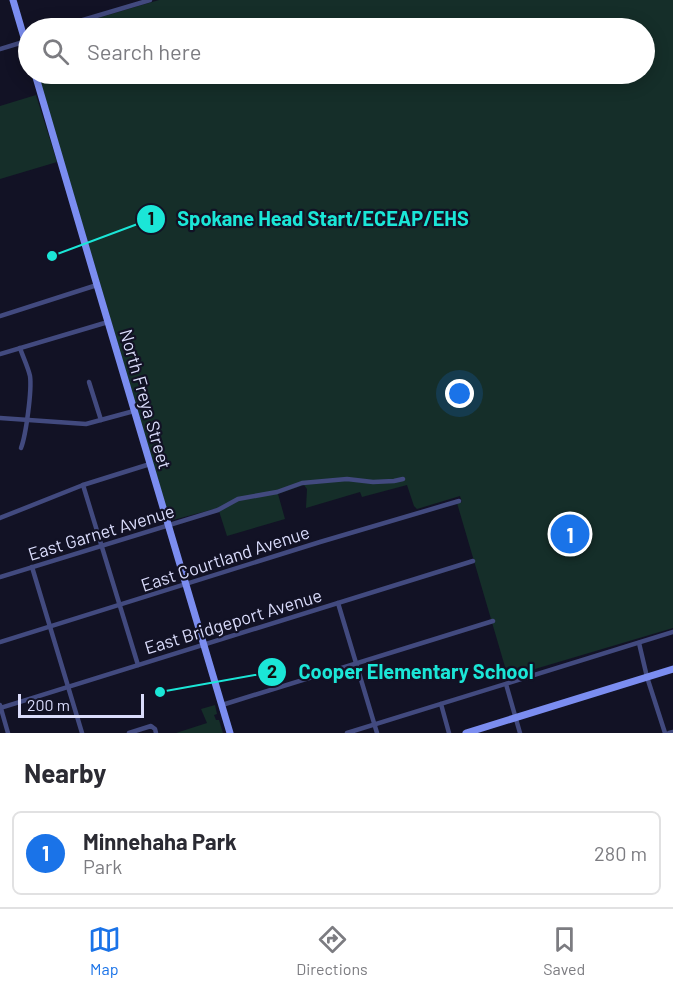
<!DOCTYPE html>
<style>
:root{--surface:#fff;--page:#f7f7f7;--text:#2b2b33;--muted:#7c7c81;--line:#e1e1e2;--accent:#1a73e8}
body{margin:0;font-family:Barlow,sans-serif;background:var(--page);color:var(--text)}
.scale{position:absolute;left:18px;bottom:15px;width:126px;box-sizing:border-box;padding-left:6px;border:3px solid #dadcfb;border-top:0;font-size:16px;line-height:21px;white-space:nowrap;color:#dadcfb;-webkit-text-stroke:4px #121225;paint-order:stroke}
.you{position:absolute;left:460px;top:394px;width:21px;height:21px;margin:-15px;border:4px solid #fff;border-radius:50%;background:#1a73e8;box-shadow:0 0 0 9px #1a73e833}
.badge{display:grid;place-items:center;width:39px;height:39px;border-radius:50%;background:var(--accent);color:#fff;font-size:20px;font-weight:700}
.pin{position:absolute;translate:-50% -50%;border:3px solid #fff;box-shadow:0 2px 6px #0006}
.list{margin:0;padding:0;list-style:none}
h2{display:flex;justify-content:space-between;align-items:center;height:78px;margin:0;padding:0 24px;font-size:26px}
h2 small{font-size:20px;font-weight:400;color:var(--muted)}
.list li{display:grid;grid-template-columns:39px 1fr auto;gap:18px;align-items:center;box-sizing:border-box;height:84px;margin:0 12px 12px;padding:0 12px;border:2px solid var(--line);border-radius:9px}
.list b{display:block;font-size:22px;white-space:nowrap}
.list p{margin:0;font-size:20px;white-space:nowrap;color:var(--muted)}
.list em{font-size:20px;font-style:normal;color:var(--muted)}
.icon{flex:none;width:33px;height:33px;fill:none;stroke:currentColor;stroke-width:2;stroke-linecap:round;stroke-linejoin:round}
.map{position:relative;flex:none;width:673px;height:733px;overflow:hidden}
.search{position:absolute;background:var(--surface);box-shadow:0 3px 15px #0003;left:18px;right:18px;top:18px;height:66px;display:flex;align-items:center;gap:15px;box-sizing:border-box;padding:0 21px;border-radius:33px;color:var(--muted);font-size:22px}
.sheet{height:174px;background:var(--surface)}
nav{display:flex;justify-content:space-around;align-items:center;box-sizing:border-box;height:84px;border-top:2px solid var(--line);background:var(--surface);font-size:16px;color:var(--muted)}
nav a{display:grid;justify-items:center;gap:3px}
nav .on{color:var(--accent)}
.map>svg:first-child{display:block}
.green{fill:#152e29}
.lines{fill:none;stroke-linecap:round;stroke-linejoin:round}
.street{stroke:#424a7f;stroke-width:4.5}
.secondary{stroke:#7b8df0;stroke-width:7}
.labels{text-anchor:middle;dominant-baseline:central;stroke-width:4.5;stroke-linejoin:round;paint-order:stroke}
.street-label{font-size:18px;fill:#dadcfb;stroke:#121225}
.leader{fill:none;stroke:#1be6d7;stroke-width:2}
.callout-dot{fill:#1be6d7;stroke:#121225;stroke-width:2}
.mark-label{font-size:18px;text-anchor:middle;font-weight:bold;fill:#111}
.callout-label{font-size:20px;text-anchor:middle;font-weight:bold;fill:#1be6d7;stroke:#121225;stroke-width:4.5;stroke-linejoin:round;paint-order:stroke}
</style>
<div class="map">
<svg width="673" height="733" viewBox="0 0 673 733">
<rect width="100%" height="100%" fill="#121225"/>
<g class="green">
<path d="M159 0H673V628L508 677 457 503 462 502 460 496 417 509 414 506 407 485 362 497 360 492 306 508 307 489 304 485 278 494 285 519 227 536 218 508 173 520 169 517 38 74H644V28H64Z"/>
<path d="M36 95 57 162 0 179V106Z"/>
<path d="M215 705 217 714 214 715 216 720H219L223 733H176L207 723 201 709Z"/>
</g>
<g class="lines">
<g class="street">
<path d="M56 28 150 0"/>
<path d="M0 49 20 43 28 37"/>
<path d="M0 316 97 285"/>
<path d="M20 348C23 357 28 367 30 376 32 390 26 435 21 448"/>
<path d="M0 354 108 322"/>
<path d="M89 382 101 420"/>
<path d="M0 418 86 424 134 411"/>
<path d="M83 485 138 665"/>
<path d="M0 518 83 485 150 464"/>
<path d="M32 567 82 733"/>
<path d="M0 577 218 510 238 499 277 492 302 483 347 479 373 482 394 481 403 479"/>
<path d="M338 603 377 733"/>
<path d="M0 642 320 542 459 501"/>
<path d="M639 643 647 677 665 733"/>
<path d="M506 684 520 733"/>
<path d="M441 704 449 733"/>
<path d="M0 705 8 733"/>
<path d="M222 705 493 621"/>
<path d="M0 708 473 561"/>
<path d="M129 733 151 726 155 729 156 733"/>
<path d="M347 733 673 632"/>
<path d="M669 733 673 732"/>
</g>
<g class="secondary">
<path d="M13 0 28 51"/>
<path d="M35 74 97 285 230 733"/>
<path d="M466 733 673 669"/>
</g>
</g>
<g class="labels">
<g class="street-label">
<text transform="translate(146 399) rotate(74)">North Freya Street</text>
<text transform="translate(101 532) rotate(-17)">East Garnet Avenue</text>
<text transform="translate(225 558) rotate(-18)">East Courtland Avenue</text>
<text transform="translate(233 621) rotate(-17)">East Bridgeport Avenue</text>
</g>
</g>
<path class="leader" d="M52 256L151 219M160 692L272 672"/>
<g class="callout-dot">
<circle cx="52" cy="256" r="6"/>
<circle cx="160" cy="692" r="6"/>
<circle cx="151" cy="219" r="15"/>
<circle cx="272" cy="672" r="15"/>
</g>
<g class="mark-label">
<text x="151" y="225">1</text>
<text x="272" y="678">2</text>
</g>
<g class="callout-label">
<text x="323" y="226">Spokane Head Start/ECEAP/EHS</text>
<text x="416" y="679">Cooper Elementary School</text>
</g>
</svg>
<div class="scale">200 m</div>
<div class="you"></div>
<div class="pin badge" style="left:570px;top:534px">1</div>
<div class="search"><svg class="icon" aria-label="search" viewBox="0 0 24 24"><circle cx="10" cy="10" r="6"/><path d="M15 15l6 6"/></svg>Search here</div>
</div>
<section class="sheet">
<h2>Nearby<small></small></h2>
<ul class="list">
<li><span class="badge">1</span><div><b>Minnehaha Park</b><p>Park</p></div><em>280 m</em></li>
</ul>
</section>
<nav>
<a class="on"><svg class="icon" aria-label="map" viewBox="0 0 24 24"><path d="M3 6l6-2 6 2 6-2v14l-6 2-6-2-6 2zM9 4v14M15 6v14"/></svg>Map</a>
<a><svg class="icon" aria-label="directions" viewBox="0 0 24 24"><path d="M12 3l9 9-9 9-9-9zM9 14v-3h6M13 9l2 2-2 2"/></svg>Directions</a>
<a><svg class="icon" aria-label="saved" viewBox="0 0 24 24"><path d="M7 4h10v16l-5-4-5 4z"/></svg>Saved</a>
</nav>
